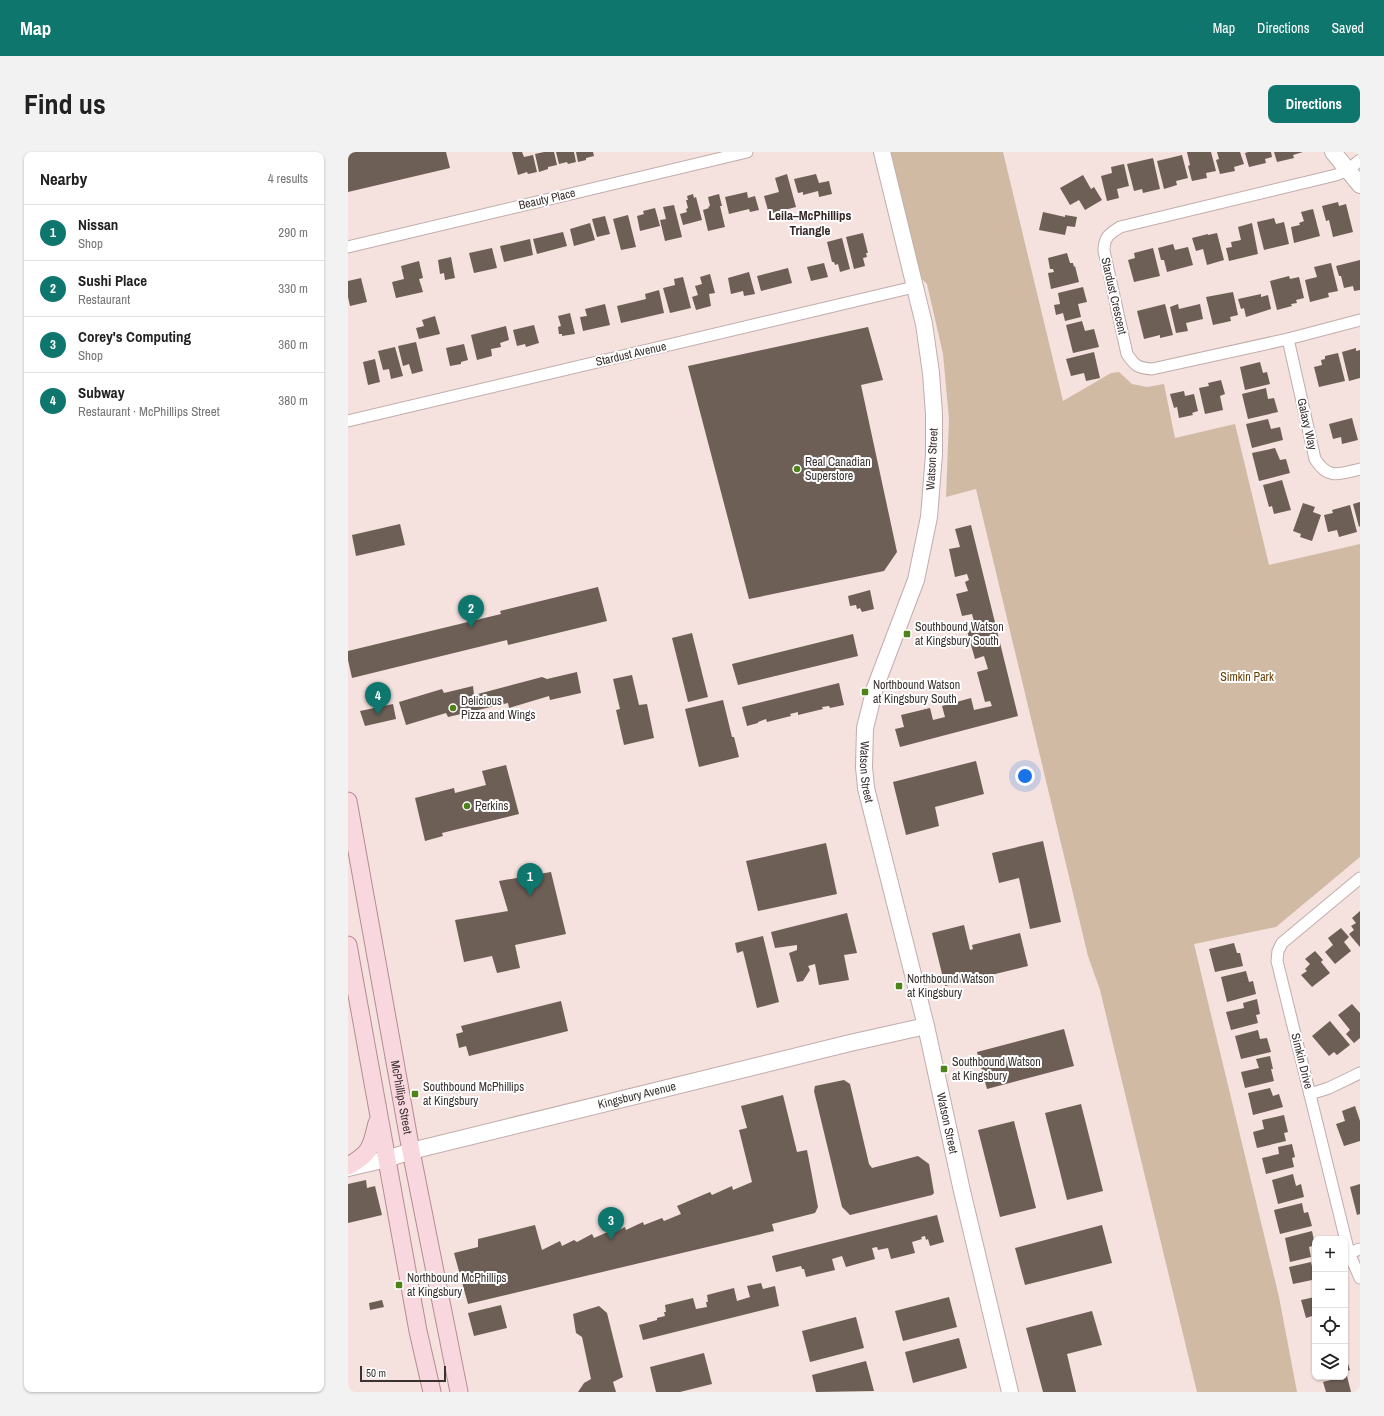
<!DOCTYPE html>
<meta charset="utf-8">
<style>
:root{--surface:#fff;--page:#f2f2f2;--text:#222;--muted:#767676;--line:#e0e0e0;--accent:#0f766e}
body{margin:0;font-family:"Archivo Narrow",sans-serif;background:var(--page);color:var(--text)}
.controls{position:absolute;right:12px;bottom:12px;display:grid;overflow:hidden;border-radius:8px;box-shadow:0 1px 3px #0004}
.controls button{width:36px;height:36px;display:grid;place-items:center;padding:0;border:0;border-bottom:1px solid var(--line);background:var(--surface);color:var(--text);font:20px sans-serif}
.scale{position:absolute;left:12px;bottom:10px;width:86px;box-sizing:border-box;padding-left:4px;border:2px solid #3a3231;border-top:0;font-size:11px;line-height:14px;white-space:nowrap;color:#3a3231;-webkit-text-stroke:3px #fff;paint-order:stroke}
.you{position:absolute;left:677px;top:624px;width:14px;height:14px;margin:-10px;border:3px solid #fff;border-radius:50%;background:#1a73e8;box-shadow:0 0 0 6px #1a73e833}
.badge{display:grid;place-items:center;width:26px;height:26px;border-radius:50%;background:var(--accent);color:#fff;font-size:13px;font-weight:700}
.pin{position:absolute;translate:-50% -33px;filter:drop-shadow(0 1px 2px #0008)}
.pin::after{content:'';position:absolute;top:21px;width:14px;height:12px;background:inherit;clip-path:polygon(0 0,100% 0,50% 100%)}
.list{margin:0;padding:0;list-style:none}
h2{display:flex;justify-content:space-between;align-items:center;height:52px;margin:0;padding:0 16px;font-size:17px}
h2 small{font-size:13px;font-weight:400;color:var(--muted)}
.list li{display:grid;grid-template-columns:26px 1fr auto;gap:12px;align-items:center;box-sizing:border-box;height:56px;padding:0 16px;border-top:1px solid var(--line)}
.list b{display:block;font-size:15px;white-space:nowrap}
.list p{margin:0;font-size:13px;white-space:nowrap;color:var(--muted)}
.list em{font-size:13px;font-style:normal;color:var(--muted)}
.icon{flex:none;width:22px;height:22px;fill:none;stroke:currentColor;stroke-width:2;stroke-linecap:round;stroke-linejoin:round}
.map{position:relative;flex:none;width:1012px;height:1240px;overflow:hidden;border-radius:8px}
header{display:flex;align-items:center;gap:24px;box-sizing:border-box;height:56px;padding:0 20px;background:var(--accent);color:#fff}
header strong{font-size:19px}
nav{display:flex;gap:22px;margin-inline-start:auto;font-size:14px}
.intro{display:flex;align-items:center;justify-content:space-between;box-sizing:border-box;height:96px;padding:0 24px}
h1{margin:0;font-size:28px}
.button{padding:10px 18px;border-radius:8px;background:var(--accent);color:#fff;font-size:14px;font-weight:700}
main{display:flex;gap:24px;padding:0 24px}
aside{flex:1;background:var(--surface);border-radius:8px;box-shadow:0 1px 3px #0004}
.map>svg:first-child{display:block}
.green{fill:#d1baa3}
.building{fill:#6d5e56}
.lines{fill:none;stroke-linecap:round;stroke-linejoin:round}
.street-casing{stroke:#c1adab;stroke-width:13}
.secondary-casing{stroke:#c1adab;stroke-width:18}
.primary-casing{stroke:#b48c93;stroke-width:19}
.street{stroke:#fff;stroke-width:11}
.secondary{stroke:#fff;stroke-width:16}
.primary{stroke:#f9d7de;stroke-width:17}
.poi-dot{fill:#4e8319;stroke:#fff;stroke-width:1.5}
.labels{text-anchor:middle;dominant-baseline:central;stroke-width:4;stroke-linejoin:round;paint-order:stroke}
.street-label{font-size:12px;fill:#3a3231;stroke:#fff}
.poi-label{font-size:12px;fill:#3a3231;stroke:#fff;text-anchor:start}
.park-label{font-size:12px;fill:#663d01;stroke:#fff}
.neighbourhood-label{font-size:13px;font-weight:bold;fill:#352625;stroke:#fff}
</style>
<header>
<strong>Map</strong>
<nav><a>Map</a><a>Directions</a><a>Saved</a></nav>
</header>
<div class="intro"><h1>Find us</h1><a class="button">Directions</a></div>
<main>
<aside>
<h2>Nearby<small>4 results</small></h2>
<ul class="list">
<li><span class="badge">1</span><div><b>Nissan</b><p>Shop</p></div><em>290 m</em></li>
<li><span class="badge">2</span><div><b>Sushi Place</b><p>Restaurant</p></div><em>330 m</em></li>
<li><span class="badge">3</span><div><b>Corey's Computing</b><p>Shop</p></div><em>360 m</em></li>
<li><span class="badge">4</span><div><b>Subway</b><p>Restaurant · McPhillips Street</p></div><em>380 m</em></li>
</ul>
</aside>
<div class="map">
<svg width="1012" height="1240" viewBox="0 0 1012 1240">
<rect width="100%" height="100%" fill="#f5e1de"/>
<path class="green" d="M543 0H655L715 249 763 221 771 220 784 232 799 235 816 232 827 286 887 272 921 413 1012 392V705L928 775 846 792 931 1145 949 1240H849L752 838 740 804 628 337 598 345 601 267 595 202 579 132 573 126Z"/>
<g class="building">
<path d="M0 0H98L102 16 0 40Z"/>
<path d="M164 0H174L176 5 185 3 189 20 180 22 179 20 170 23Z"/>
<path d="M196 0H206L209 13 200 15V17L191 20 187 2Z"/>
<path d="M208 0H226L228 10 220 12 219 10 211 12Z"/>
<path d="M228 0H245L246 4 238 6V8L230 10Z"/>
<path d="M839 0H863L868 19 858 21 859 26 844 29 840 14 842 13Z"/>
<path d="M869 0H892L896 12 886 15 887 19 872 22 868 8 871 7Z"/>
<path d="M900 0H923L924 5 917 7 918 11 901 15 897 1Z"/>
<path d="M926 0H955L945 3 946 6 929 10Z"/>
<path d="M834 3 840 26 828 29 829 33 816 37 809 9Z"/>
<path d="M805 6 812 37 795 41 794 37 786 39 779 12Z"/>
<path d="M776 12 781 34 769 37 771 46 759 49 753 24 764 21 763 15Z"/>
<path d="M439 22 448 55 421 62 416 44 431 40 427 26Z"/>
<path d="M468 22 471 31 481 29 484 42 471 45 470 39 455 43V40L450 41 446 27Z"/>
<path d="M735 23 743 37 746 35 754 48 737 58 731 48 722 53 712 36Z"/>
<path d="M399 40 400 46 407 44 411 58 402 60 401 57 381 62 377 45Z"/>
<path d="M345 42 346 46 348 45 354 68 335 73 332 62 339 60 338 57 340 56 338 48H340L339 44Z"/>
<path d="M371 42 374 54H372L377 75 360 79 355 58 361 56 360 55 362 54 360 45Z"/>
<path d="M990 50 991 54 998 52 1005 80 985 85 981 68 978 69 974 54Z"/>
<path d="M326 53 334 85 317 89 312 68 318 67 315 55Z"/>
<path d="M307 56 312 74 292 79 289 64 296 62 295 59Z"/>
<path d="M965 57 972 84 946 91 943 75 952 73 951 71 956 69 953 60Z"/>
<path d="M695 60 717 65V63L729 65 727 75 719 74 717 83 691 78Z"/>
<path d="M280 63 288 95 273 98 265 67Z"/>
<path d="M257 64 262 82 249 85 244 67Z"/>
<path d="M926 66 928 72 936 70 941 92 916 98 909 70Z"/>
<path d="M242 71 247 88 226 94 222 77Z"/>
<path d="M904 71 910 102 881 109 878 96 884 95 883 90 893 88 890 75Z"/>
<path d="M215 80 219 94 189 102 185 87Z"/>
<path d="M515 81 520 101H518L519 105 515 106 517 114 506 117 498 85Z"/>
<path d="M869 81 876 108 859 113 855 97 848 99 844 86 860 82V83Z"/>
<path d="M494 86 502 117 492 120 490 112 487 113 486 110H484L479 90Z"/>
<path d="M182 87 185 103 156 110 152 94Z"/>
<path d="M825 92 827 98 840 95 845 113 819 120 816 108H813L810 96Z"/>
<path d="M144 96 149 116 126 121 121 101Z"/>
<path d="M805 96 812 124 786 130 780 108 787 106 786 101Z"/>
<path d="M719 101 722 111H725L726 115 727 114 731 130 703 137 700 121 706 120 705 117H702L700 106Z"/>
<path d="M103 105 107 126 97 128 96 121 92 122 90 108Z"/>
<path d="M1012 108V138L1006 139 1005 134 996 136 993 124H991L988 114Z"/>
<path d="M71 109 75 126 71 127 75 140 48 146 44 130 56 127 53 114Z"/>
<path d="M476 111 480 125 463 129 459 115Z"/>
<path d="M983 111 990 139 980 141 981 145 962 150 957 128 969 125 966 115Z"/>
<path d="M440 116 444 131 413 139 409 124Z"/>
<path d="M401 120 407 142 396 144 395 139 383 142 380 126Z"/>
<path d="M362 122 367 141 361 142 363 154 348 158 344 145 350 143 347 134 354 132 352 125Z"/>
<path d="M941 124 942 127 951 125 956 146 948 148 949 151 943 152 944 154 929 158 922 129Z"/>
<path d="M335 125 343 156 322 161 315 136 327 133 326 127Z"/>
<path d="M13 126 19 150 2 154 0 145V129Z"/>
<path d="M735 135 739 150 730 152 733 165 717 169 715 161 708 163 706 153 712 152 710 141Z"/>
<path d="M311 138 316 161 273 171 269 154 298 147 297 142Z"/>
<path d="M885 140 890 163 882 165 883 169 865 173 858 145Z"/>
<path d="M913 142V145L920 143 923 157 898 165 896 156 893 157 890 147Z"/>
<path d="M257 152 262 173 235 179 232 165 239 164 237 157Z"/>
<path d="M817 152 825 183 812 186V183L796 187 789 159Z"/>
<path d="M830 152 831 157 852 152 855 167 838 171 840 179 828 181 822 155Z"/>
<path d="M222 161 227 182 214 184V182H211L210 175 213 174 210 164Z"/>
<path d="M87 164 92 182 71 187 68 176 76 174 74 168Z"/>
<path d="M734 169 737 179 746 177 751 195 725 201 718 173Z"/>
<path d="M186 173 191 191 178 195 177 192 169 194 165 178Z"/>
<path d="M158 174 161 188 152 191 153 195 143 197 144 204 129 208 123 183Z"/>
<path d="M520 175 535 228 513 233 549 400 536 419 401 447 340 214Z"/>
<path d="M68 190 75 219 64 222 61 212 55 214 50 194Z"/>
<path d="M116 192 120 208 113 210V212L102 214 98 196Z"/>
<path d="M47 195 55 224 43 227 41 217 35 218 30 199Z"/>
<path d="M1008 196V199L1012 198V226L1001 229 994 200Z"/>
<path d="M746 200 752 226 738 229 736 221 723 224 718 207Z"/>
<path d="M990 201 997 229 971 235 966 215 974 213 973 208 977 207V204Z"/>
<path d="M27 207 32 230 20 233 15 210Z"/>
<path d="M912 210 915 221 919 220 922 232 897 238 892 215Z"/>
<path d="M873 228 877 242 872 244 875 258 857 262 851 236 861 234 860 231Z"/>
<path d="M918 236 920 247 926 246 930 260 900 267 894 242Z"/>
<path d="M836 239 837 244 846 242 850 259 844 261 845 263 831 266 829 255 826 256 822 242Z"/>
<path d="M1004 266 1010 288 994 292 993 285 985 287 981 272Z"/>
<path d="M920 267 923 277 932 275 935 288 904 296 898 272Z"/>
<path d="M927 296 932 308 938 307 942 321 911 329 904 301Z"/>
<path d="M934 328 943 358 926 362 924 354 921 355 915 333Z"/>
<path d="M1012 350V374L1011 375 1005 352Z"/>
<path d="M955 351 967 355 965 360 973 363 964 389 952 385 953 382 945 379Z"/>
<path d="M1002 353 1009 380 991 385 989 378 980 380 976 363 985 361 984 358Z"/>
<path d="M52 372 57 393 8 404 4 383Z"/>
<path d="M623 373 670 564 552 595 547 577 556 575 553 563 582 556 585 568 597 565 594 554 623 546 626 558 644 554 642 549 637 550 629 520 640 517 636 504 627 507 619 479 628 477 624 462 614 464 608 442 620 439 617 430 621 428 619 422 607 425 601 397 612 395 607 377Z"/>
<path d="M250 435 259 469 160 493 159 488 4 526 0 508V499L153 462 152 459Z"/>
<path d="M522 438 526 457 514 460 512 456 509 457 508 453 502 454 500 444Z"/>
<path d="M344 481 360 545 340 550 324 486Z"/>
<path d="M505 482 510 504 390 533 384 512Z"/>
<path d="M229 520 233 541 202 548 201 544 161 556 160 551 100 565 98 561 58 573 51 550 94 537 96 541 125 534 126 543 194 525 199 527Z"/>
<path d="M284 523 291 553 299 552 306 586 276 593 268 558 272 557 265 527Z"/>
<path d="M491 531 496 553 482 556 481 554 474 555 475 557 450 563V560L442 562 443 564 419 570 418 567 410 570V571L399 574 394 555Z"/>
<path d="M375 548 384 585H386L391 605 351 615 337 557Z"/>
<path d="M45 552 48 567 17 574 12 559Z"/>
<path d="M628 609 636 642 587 655 591 674 558 683 545 630Z"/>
<path d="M158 613 171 662 94 681 95 684 77 689 67 646 106 636 107 641 138 633 134 619Z"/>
<path d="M695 689 713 770 682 777 671 726 651 731 644 701Z"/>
<path d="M478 691 489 742 410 759 398 709Z"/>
<path d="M203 720 218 782 167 793 172 816 149 821 144 804 116 810 107 768 160 759 151 729Z"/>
<path d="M1012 759V795L1001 782 1006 778 1003 774 1008 771 1004 766Z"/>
<path d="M499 761 509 801 496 803 501 828 471 833 467 812 460 814 462 818 455 829 449 830 441 801 449 798V793L427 796 423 780Z"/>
<path d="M616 773 622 798 625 797 624 793 672 781 680 814 597 834 584 781Z"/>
<path d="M993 776 1001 785 996 790 1003 799 987 812 977 800 985 793 980 786Z"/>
<path d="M415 784 431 850 409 856 395 799 389 801 387 791Z"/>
<path d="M886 791 889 801H892L895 814 867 820 861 797Z"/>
<path d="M967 799 975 808 973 810 982 821 964 835 953 823 959 819 957 817 962 812 957 807Z"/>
<path d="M898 819 901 830 905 829 908 842 879 850 873 825Z"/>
<path d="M909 847 912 862 908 863 910 871 883 878 878 860 896 856 895 851Z"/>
<path d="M213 849 220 879 121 904 118 894 111 896 108 882 115 880 113 874Z"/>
<path d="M1004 852 1012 861V886L1006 891 998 882 1002 878 990 863Z"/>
<path d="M982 869 1002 893 989 903 986 900 981 904 964 884Z"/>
<path d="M716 877 726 914 639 937 629 900Z"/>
<path d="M910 878 912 887 919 886 923 900 893 907 887 884Z"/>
<path d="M922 904 925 917H923L926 929 897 936 893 920 911 916 908 907Z"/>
<path d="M496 928 502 932 521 1012 524 1016 570 1004 581 1012 586 1041 584 1043 502 1063 494 1055 466 939 467 934Z"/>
<path d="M922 936 925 944 931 942 935 955 905 963 900 941Z"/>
<path d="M435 943 449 1000 459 998 470 1055 467 1061 424 1072 426 1079 120 1152 106 1101 130 1095V1087L187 1073 194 1098 212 1089 214 1094 226 1088 229 1090 244 1082 246 1086 262 1079 263 1082 277 1075 278 1078 295 1070 296 1073 314 1066 316 1069 333 1062 329 1054 362 1040 364 1043 384 1034 385 1038 404 1030 391 978 399 976 393 954Z"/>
<path d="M733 952 755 1039 719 1048 697 961Z"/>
<path d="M1007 954 1012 969V989L996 994 988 972 997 969 994 959Z"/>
<path d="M936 963 940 980 936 981 938 989 909 996 905 980 916 977 914 968Z"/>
<path d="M666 969 688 1056 652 1065 630 978Z"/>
<path d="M944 992 947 1005 944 1006 946 1015 918 1022 914 1006 931 1002 930 995Z"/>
<path d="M945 1022 948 1034 953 1032 956 1045 930 1052 924 1028Z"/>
<path d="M18 1028 19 1036 27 1034 34 1063 0 1071V1032Z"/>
<path d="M1012 1032V1062L1009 1063 1002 1035Z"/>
<path d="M954 1051 956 1061 960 1060 964 1074 932 1082 926 1058Z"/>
<path d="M589 1063 596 1090 582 1094 580 1087 578 1088 577 1084 573 1085 574 1087 564 1090 567 1101 543 1107 540 1096 530 1098 529 1095 524 1096 527 1107 498 1115 494 1104 484 1107 487 1118 458 1125 456 1117H454L453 1114 428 1120 424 1104Z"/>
<path d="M754 1073 764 1111 677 1133 667 1096Z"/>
<path d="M964 1079 967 1093 961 1095 963 1105 942 1110 937 1086Z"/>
<path d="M963 1110 965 1119H967V1133L965 1134 964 1128 945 1132 941 1115Z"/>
<path d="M413 1131 415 1137 427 1134 431 1154 295 1188 291 1173 309 1168V1166L317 1164 316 1160H318L317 1153 345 1146 348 1157 359 1155 358 1150H360L359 1143 386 1136 389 1149 402 1145 399 1134Z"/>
<path d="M601 1145 609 1175 555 1189 547 1159Z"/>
<path d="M967 1145V1163L958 1166 953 1148Z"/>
<path d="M34 1148 36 1155 22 1158 21 1151Z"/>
<path d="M153 1153 159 1176 126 1184 120 1161Z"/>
<path d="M251 1154 259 1161 275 1225 265 1230 268 1240H230L236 1231 243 1227 234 1185 228 1181 225 1162Z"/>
<path d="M744 1159 754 1193 719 1202 728 1240H695L678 1176Z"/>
<path d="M508 1165 516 1196 462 1210 454 1179Z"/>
<path d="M611 1186 619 1216 565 1231 557 1200Z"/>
<path d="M356 1201 364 1232 332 1240H308L302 1215Z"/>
<path d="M997 1202 1002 1218 997 1220Z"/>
<path d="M518 1209 526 1239 468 1240 464 1223Z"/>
<path d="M999 1224 1003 1240H978L975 1230Z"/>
</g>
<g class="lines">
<g class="street-casing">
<g id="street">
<path d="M1012 8 1000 18 988 23 772 75C761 82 756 85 756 99L779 202C787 214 790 216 804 217L940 187 1012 168"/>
<path d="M0 95 399 0"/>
<path d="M940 187 967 307C980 328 992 322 1012 317"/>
<path d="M0 269 566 135"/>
<path d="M1012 726 934 791 930 799 929 809 1001 1101 1012 1126"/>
<path d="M962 942 981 936 1012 921"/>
<path d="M1001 1101 1012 1097"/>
</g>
</g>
<g class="secondary-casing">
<g id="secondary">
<path id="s1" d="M534 0 576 172 583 221 586 262V302L581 365 568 428 527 536 517 576 516 615 518 636 578 874 614 1039 662 1240"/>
<path d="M985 0 1012 33"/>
<path id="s2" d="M0 1016 39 1007 63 999 502 891 578 874"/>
</g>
</g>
<g class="primary-casing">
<g id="primary">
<path id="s3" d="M0 649 63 999 111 1240"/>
<path d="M0 793 70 1179 84 1240"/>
<path d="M0 1014C23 1001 23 996 29 971"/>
</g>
</g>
<use href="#street" class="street"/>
<use href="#secondary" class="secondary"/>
<use href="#primary" class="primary"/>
</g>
<g class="poi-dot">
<circle cx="449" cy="317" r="4"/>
<rect x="555" y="478" width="8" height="8" rx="2"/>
<rect x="513" y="536" width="8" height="8" rx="2"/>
<circle cx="105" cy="556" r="4"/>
<circle cx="119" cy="654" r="4"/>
<rect x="547" y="830" width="8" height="8" rx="2"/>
<rect x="592" y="913" width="8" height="8" rx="2"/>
<rect x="63" y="938" width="8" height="8" rx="2"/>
<rect x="47" y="1129" width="8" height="8" rx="2"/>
</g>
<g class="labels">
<g class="street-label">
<text transform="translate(199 47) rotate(-13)">Beauty Place</text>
<text transform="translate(766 144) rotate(77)">Stardust Crescent</text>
<text transform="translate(283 202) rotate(-13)">Stardust Avenue</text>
<text transform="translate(959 272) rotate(77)">Galaxy Way</text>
<text transform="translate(584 307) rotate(-87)">Watson Street</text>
<text stroke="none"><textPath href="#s1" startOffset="636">Watson Street</textPath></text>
<text transform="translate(954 909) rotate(76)">Simkin Drive</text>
<text stroke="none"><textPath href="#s2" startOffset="298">Kingsbury Avenue</textPath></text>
<text stroke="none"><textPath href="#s3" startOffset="301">McPhillips Street</textPath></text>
<text stroke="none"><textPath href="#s1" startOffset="997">Watson Street</textPath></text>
</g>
<g class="poi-label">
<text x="457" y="310">Real Canadian<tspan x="457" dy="14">Superstore</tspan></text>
<text x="567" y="475">Southbound Watson<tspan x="567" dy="14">at Kingsbury South</tspan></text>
<text x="525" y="533">Northbound Watson<tspan x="525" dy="14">at Kingsbury South</tspan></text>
<text x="113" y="549">Delicious<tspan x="113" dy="14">Pizza and Wings</tspan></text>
<text x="127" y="654">Perkins</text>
<text x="559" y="827">Northbound Watson<tspan x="559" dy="14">at Kingsbury</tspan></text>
<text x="604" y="910">Southbound Watson<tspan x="604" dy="14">at Kingsbury</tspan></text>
<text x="75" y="935">Southbound McPhillips<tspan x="75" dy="14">at Kingsbury</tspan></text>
<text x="59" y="1126">Northbound McPhillips<tspan x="59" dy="14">at Kingsbury</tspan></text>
</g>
<g class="park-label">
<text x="899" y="525">Simkin Park</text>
</g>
<g class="neighbourhood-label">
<text x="462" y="63">Leila–McPhillips<tspan x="462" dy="15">Triangle</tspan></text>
</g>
</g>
</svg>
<div class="controls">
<button>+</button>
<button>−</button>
<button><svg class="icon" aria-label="locate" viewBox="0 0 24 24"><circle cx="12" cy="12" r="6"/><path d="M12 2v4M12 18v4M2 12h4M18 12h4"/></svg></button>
<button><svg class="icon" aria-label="layers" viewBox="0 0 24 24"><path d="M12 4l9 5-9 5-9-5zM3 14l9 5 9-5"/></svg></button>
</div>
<div class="scale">50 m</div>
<div class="you"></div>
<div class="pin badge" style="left:182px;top:744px">1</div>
<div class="pin badge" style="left:123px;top:476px">2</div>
<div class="pin badge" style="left:263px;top:1088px">3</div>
<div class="pin badge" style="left:30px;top:563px">4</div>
</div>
</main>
